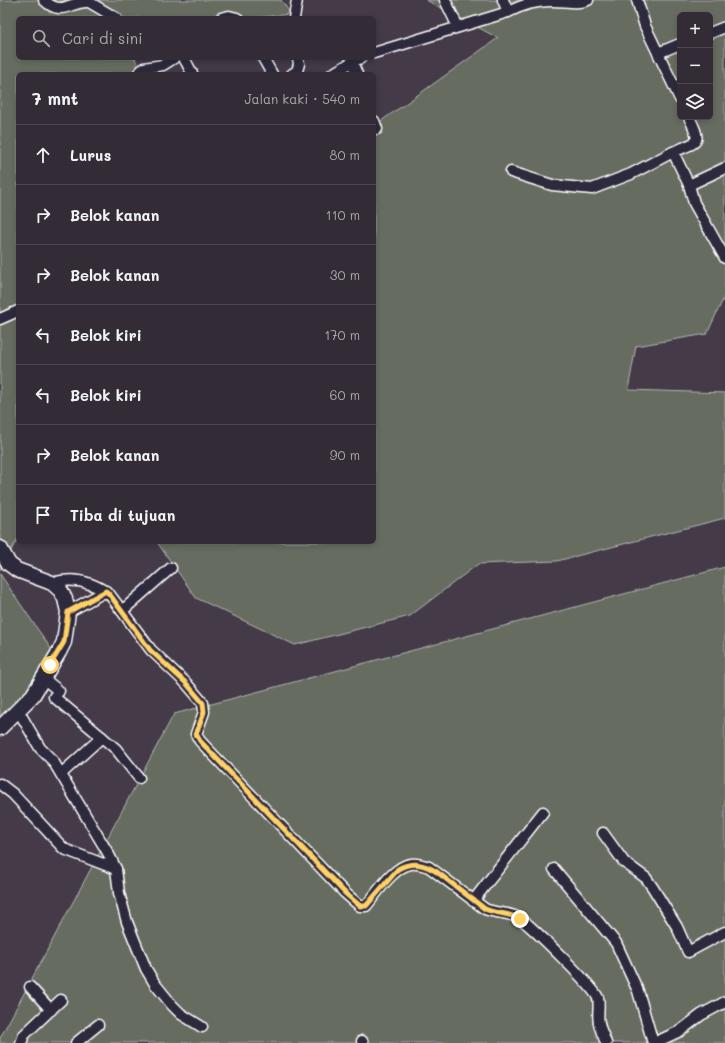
<!DOCTYPE html>
<html lang="id">
<meta charset="utf-8">
<style>
:root{--surface:#332c36;--page:#3e3842;--text:#f1f3f6;--muted:#a9a7ad;--line:#4e4851}
body{margin:0;font-family:Mali,sans-serif;background:var(--page);color:var(--text)}
.controls{position:absolute;right:12px;top:12px;display:grid;overflow:hidden;border-radius:6px;box-shadow:0 2px 6px #0003}
.controls button{width:36px;height:36px;display:grid;place-items:center;padding:0;border:0;border-bottom:1px solid var(--line);background:var(--surface);color:var(--text);font:20px sans-serif}
.stop{position:absolute;width:12px;height:12px;margin:-9px;border:3px solid #ffd166;border-radius:50%;background:#fff}
.stop.end{background:#ffd166;border-color:#fff;box-shadow:0 1px 4px #0008}
.list{margin:0;padding:0;list-style:none}
h2{display:flex;justify-content:space-between;align-items:center;height:52px;margin:0;padding:0 16px;font-size:17px}
h2 small{font-size:13px;font-weight:400;color:var(--muted)}
.list li{display:grid;grid-template-columns:26px 1fr auto;gap:12px;align-items:center;box-sizing:border-box;height:60px;padding:0 16px;border-top:1px solid var(--line)}
.list b{display:block;font-size:15px;white-space:nowrap}
.list em{font-size:13px;font-style:normal;color:var(--muted)}
.icon{flex:none;width:22px;height:22px;fill:none;stroke:currentColor;stroke-width:2;stroke-linecap:round;stroke-linejoin:round}
.map{position:relative;flex:none;width:725px;height:1043px;overflow:hidden}
.search{position:absolute;background:var(--surface);box-shadow:0 2px 6px #0003;left:16px;top:16px;width:360px;height:44px;display:flex;align-items:center;gap:10px;box-sizing:border-box;padding:0 14px;border-radius:6px;color:var(--muted);font-size:15px}
.panel{position:absolute;background:var(--surface);box-shadow:0 2px 6px #0003;left:16px;top:72px;width:360px;height:472px;border-radius:6px}
.map>svg:first-child{display:block}
.green{fill:#666d60;stroke:#b2b6b0;fill-rule:evenodd}
.lines{fill:none;stroke-linecap:round;stroke-linejoin:round}
.street-casing{stroke:#fff;stroke-width:13}
.secondary-casing{stroke:#fff;stroke-width:17}
.street{stroke:#2f2a3d;stroke-width:10}
.secondary{stroke:#2f2a3d;stroke-width:14}
.route{stroke:#ffd166;stroke-width:5}
</style>
<div class="map">
<svg width="725" height="1043" viewBox="0 0 725 1043">
<rect width="100%" height="100%" fill="#443a48"/>
<filter id="ink" filterUnits="userSpaceOnUse"><feTurbulence type="fractalNoise" baseFrequency=".025" numOctaves="2"/><feDisplacementMap in="SourceGraphic" scale="8" xChannelSelector="R" yChannelSelector="G"/><feConvolveMatrix kernelMatrix="1 2 1 2 8 2 1 2 1" color-interpolation-filters="sRGB"/></filter>
<g filter="url(#ink)">
<g class="green">
<path d="M0 0H281L291 14 252 18H18V58H135L140 74H18V538L0 570Z"/>
<path d="M426 0H725V295L707 334 636 346 628 390 725 393V518L557 561 478 564 410 616 295 645 196 598 157 542H374V126L498 38ZM680 15H710V117H680Z"/>
<path d="M725 567V1043H0V1038L174 714Z"/>
<path d="M0 574 58 659 0 729Z"/>
</g>
<g class="lines">
<g class="street-casing">
<g id="street">
<path d="M44 0C62 18 71 0 89 2L116 18"/>
<path d="M445 0 458 27"/>
<path d="M503 0 508 12"/>
<path d="M637 0 645 26 658 53 680 44"/>
<path d="M221 18 229 16 237 18"/>
<path d="M294 18 297 0"/>
<path d="M710 33 725 27"/>
<path d="M374 53 508 12C522 5 534 1 550 1 563 0 576 5 588 0"/>
<path d="M658 53 680 99"/>
<path d="M184 58 192 73V74"/>
<path d="M263 58 272 74"/>
<path d="M352 62 357 74"/>
<path d="M138 74 144 68 163 65 174 58"/>
<path d="M292 74 297 71 299 64 298 58"/>
<path d="M332 74 352 62 361 58"/>
<path d="M689 117C702 144 699 141 673 152L689 185 694 203 725 258"/>
<path d="M374 121 377 129"/>
<path d="M511 172 552 185 592 189 631 174 673 152"/>
<path d="M689 185 725 168"/>
<path d="M0 319 18 311"/>
<path d="M52 583C73 577 93 582 110 595L151 650 186 683 203 703 204 712 196 734 200 741 345 893 360 906H366C377 893 394 866 411 864 417 863 423 865 429 867L485 909C497 914 510 912 521 919 533 928 593 986 598 998 600 1006 597 1015 599 1023 600 1030 604 1036 606 1043"/>
<path d="M122 611 171 568"/>
<path d="M68 612 106 591"/>
<path d="M43 678 59 691 54 697 116 749 139 778"/>
<path d="M18 710 40 748 53 761 108 853 116 869 119 893 127 922 146 969 155 984 172 1005 181 1014 202 1027"/>
<path d="M61 774 102 737"/>
<path d="M0 784 13 794 64 849 116 869"/>
<path d="M603 833 624 862 646 878 653 888 677 927 688 952 725 932"/>
<path d="M554 869 616 943 638 991 653 1043"/>
<path d="M473 901 543 812"/>
<path d="M30 987 51 1010"/>
<path d="M362 1041 363 1043"/>
<path d="M21 1043 24 1035 61 1000"/>
<path d="M76 1043 98 1025"/>
<path d="M654 1043 680 1031 701 1015 725 1002"/>
</g>
</g>
<g class="secondary-casing">
<path id="secondary" d="M0 548 9 564 17 570 52 583 61 591 65 599 68 612 64 642 59 652 33 695 0 728"/>
</g>
<use href="#street" class="street"/>
<use href="#secondary" class="secondary"/>
</g>
</g>
<g class="lines" filter="url(#ink)">
<path class="route" d="M50 665 64 642 68 612 106 591 110 595 150 650 186 683 203 703 204 712 196 734 200 741 345 893 360 906H366L398 869C413 861 424 864 437 872L485 909C497 914 509 913 520 919"/>
</g>
</svg>
<div class="controls">
<button>+</button>
<button>−</button>
<button><svg class="icon" aria-label="layers" viewBox="0 0 24 24"><path d="M12 4l9 5-9 5-9-5zM3 14l9 5 9-5"/></svg></button>
</div>
<div class="stop" style="left:50px;top:665px"></div>
<div class="stop end" style="left:520px;top:919px"></div>
<div class="search"><svg class="icon" aria-label="search" viewBox="0 0 24 24"><circle cx="10" cy="10" r="6"/><path d="M15 15l6 6"/></svg>Cari di sini</div>
<section class="panel">
<h2>7 mnt<small>Jalan kaki · 540 m</small></h2>
<ul class="list">
<li><svg class="icon" aria-label="ahead" viewBox="0 0 24 24"><path d="M12 20V5M6 11l6-6 6 6"/></svg><div><b>Lurus</b></div><em>80 m</em></li>
<li><svg class="icon" aria-label="right" viewBox="0 0 24 24"><path d="M7 20v-9h11M14 6l5 5-5 5"/></svg><div><b>Belok kanan</b></div><em>110 m</em></li>
<li><svg class="icon" aria-label="right" viewBox="0 0 24 24"><path d="M7 20v-9h11M14 6l5 5-5 5"/></svg><div><b>Belok kanan</b></div><em>30 m</em></li>
<li><svg class="icon" aria-label="left" viewBox="0 0 24 24"><path d="M17 20v-9H6M10 6l-5 5 5 5"/></svg><div><b>Belok kiri</b></div><em>170 m</em></li>
<li><svg class="icon" aria-label="left" viewBox="0 0 24 24"><path d="M17 20v-9H6M10 6l-5 5 5 5"/></svg><div><b>Belok kiri</b></div><em>60 m</em></li>
<li><svg class="icon" aria-label="right" viewBox="0 0 24 24"><path d="M7 20v-9h11M14 6l5 5-5 5"/></svg><div><b>Belok kanan</b></div><em>90 m</em></li>
<li><svg class="icon" aria-label="arrive" viewBox="0 0 24 24"><path d="M6 21V4h12l-3 4 3 4H6"/></svg><div><b>Tiba di tujuan</b></div></li>
</ul>
</section>
</div>
